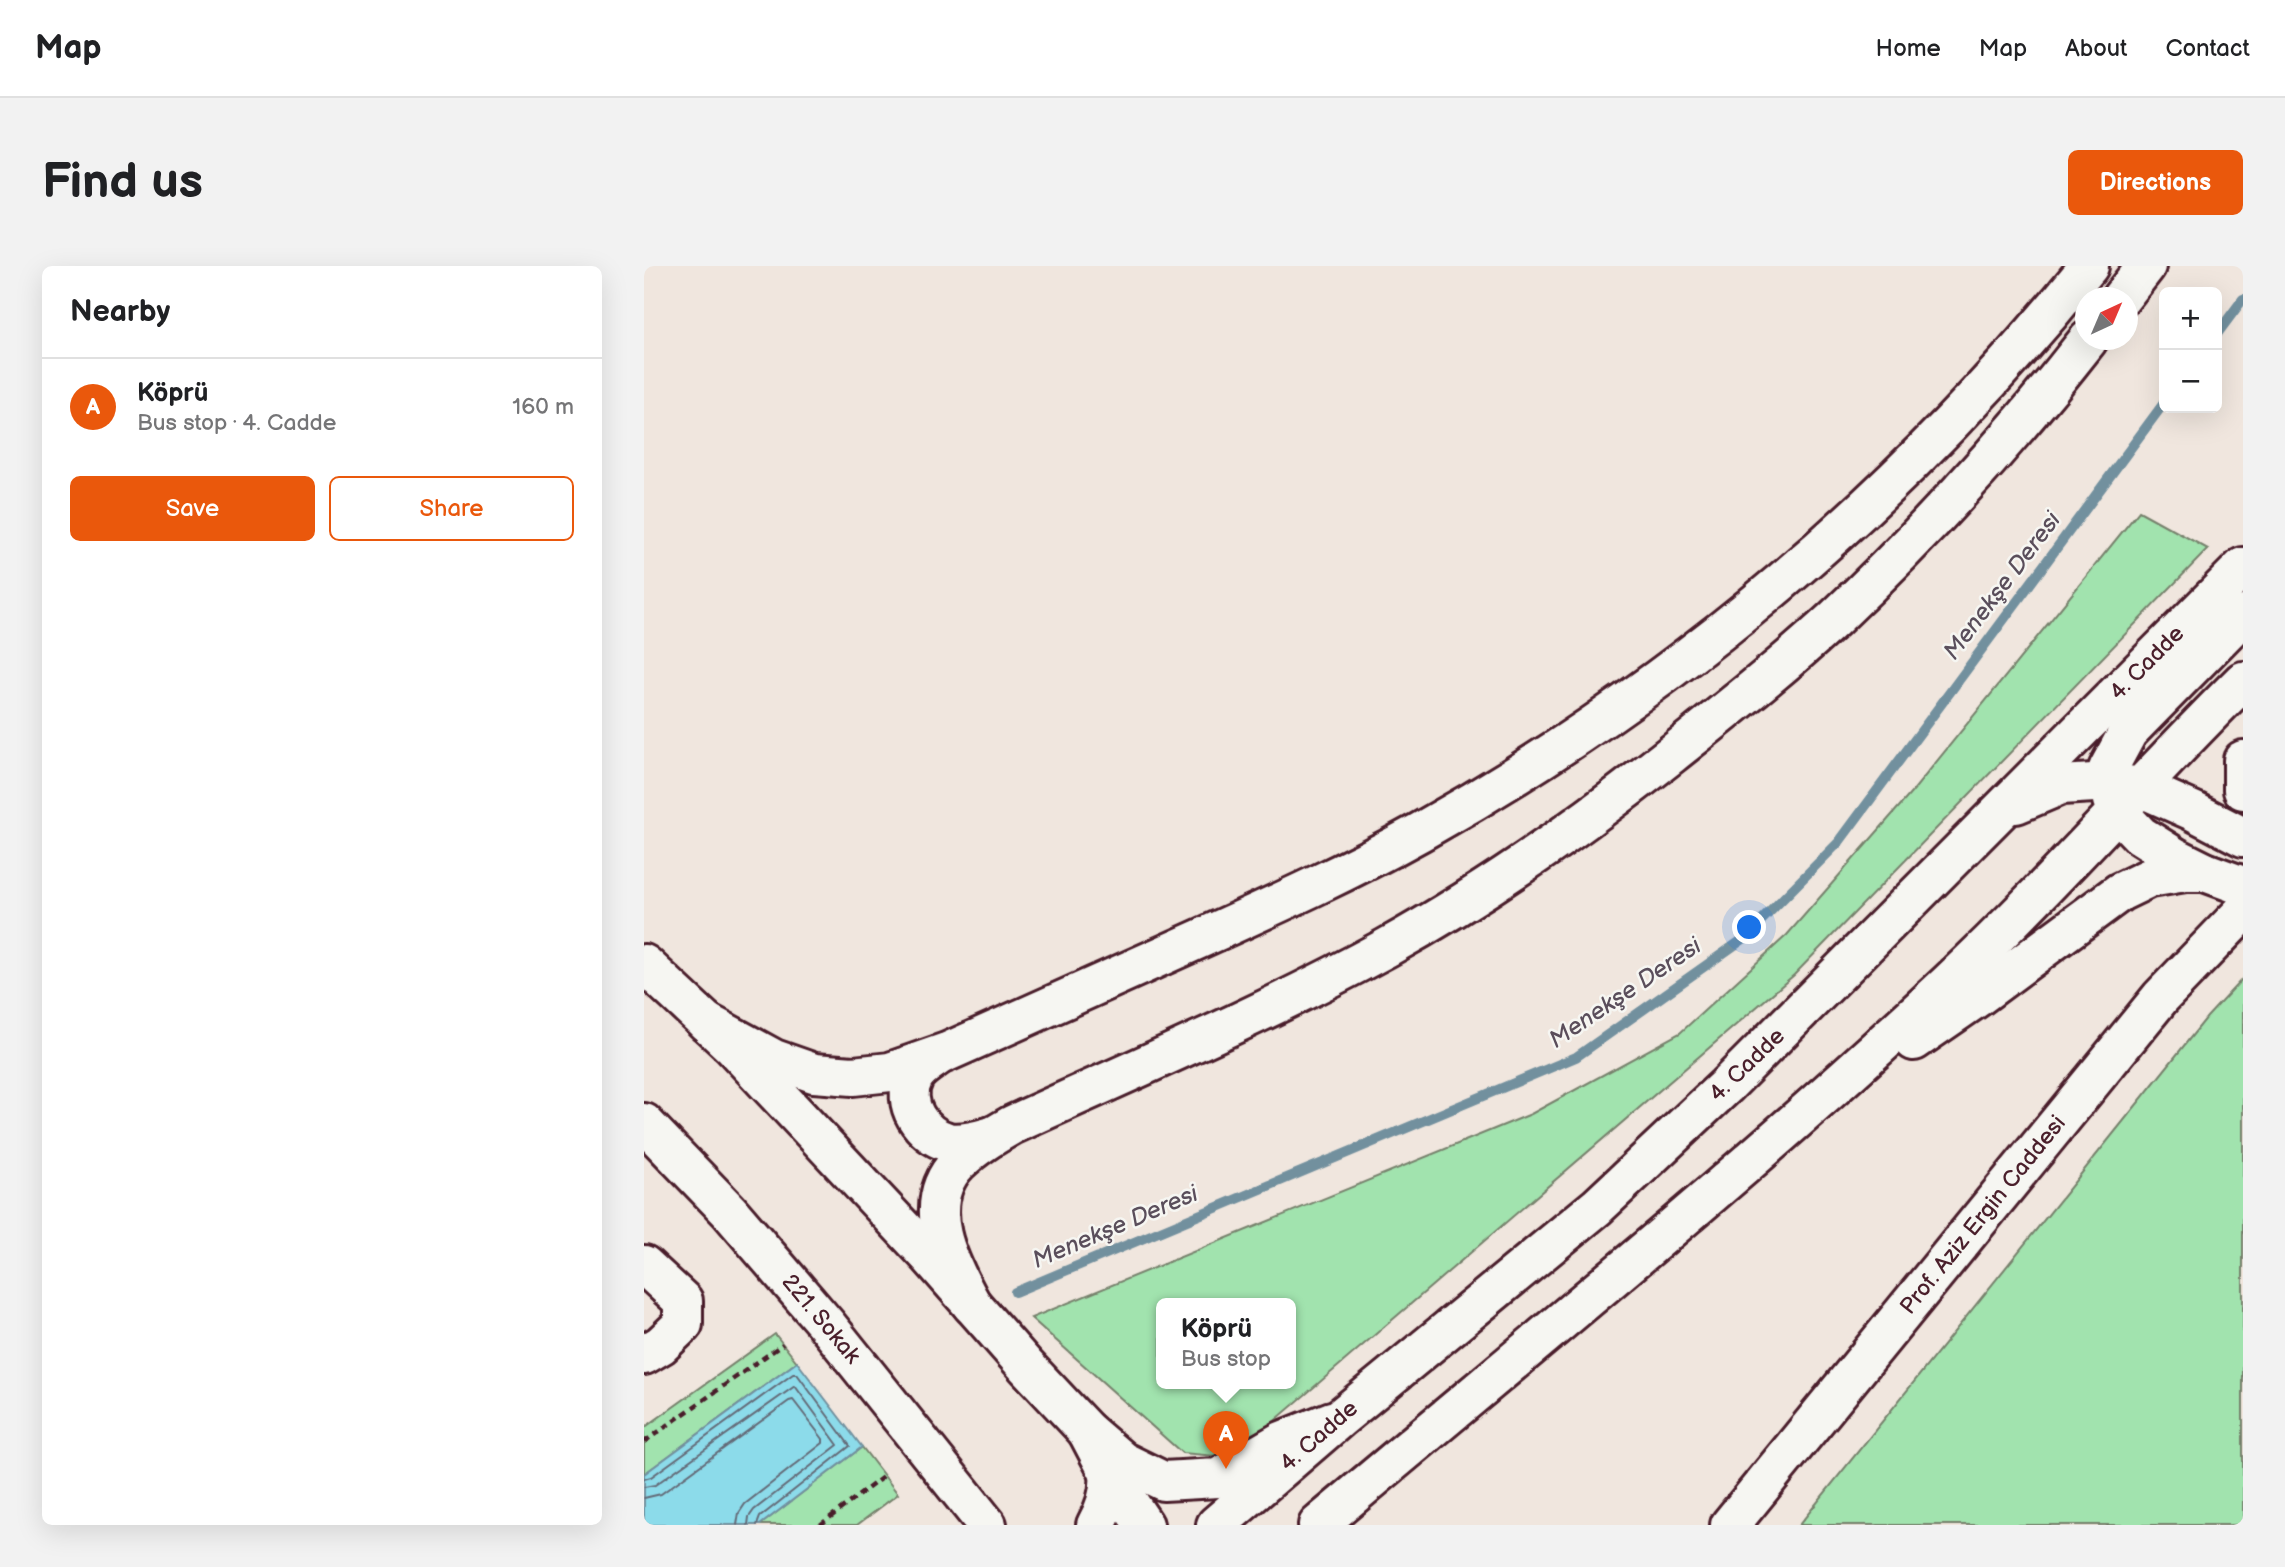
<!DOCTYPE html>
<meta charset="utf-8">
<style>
:root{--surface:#fff;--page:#f2f2f2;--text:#202124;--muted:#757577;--line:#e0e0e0;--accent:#ea580c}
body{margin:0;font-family:"Balsamiq Sans",sans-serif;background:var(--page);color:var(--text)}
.controls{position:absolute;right:21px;top:21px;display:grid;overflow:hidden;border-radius:10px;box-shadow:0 7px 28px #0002}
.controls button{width:63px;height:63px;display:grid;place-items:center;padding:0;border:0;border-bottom:2px solid var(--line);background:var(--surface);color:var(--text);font:35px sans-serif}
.compass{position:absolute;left:1431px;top:21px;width:63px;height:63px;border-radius:50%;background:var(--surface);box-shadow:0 7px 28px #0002;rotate:44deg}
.you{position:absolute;left:1106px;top:662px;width:24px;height:24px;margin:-18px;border:5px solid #fff;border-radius:50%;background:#1a73e8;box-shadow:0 0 0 10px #1a73e833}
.badge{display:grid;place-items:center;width:46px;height:46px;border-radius:50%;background:var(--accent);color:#fff;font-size:23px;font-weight:700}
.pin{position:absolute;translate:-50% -58px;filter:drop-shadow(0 2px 4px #0008)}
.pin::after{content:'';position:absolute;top:37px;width:24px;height:21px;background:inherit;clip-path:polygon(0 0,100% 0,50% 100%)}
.popup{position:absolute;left:512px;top:1032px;width:140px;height:91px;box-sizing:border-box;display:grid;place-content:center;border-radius:10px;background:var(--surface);filter:drop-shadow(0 2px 5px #0005);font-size:23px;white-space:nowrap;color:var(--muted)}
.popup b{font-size:26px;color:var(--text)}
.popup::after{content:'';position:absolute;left:50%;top:100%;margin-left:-14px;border:14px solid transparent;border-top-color:var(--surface)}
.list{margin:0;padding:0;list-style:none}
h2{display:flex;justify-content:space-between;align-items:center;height:91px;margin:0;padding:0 28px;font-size:30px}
h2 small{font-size:23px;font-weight:400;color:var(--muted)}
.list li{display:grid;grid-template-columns:46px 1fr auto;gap:21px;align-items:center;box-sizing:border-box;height:98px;padding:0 28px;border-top:2px solid var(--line)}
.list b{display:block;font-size:26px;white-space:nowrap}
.list p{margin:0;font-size:23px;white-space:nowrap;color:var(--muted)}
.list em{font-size:23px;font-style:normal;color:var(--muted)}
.actions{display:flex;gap:14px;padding:21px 28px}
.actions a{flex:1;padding:16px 0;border:2px solid var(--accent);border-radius:10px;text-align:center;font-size:24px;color:var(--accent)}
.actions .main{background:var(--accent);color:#fff}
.map{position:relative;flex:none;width:1599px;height:1259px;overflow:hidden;border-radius:10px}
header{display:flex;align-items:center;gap:42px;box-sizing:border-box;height:98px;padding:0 35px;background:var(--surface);border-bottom:2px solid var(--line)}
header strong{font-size:33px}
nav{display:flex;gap:38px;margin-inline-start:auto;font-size:24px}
.intro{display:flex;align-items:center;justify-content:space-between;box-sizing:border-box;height:168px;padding:0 42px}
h1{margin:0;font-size:49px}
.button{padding:18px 32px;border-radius:10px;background:var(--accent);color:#fff;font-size:24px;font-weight:700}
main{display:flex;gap:42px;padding:0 42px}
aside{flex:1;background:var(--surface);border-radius:10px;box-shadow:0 7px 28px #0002}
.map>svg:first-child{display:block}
.green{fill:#a1e3ae;stroke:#76816c;stroke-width:2;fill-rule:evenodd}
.water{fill:#8cdbea;stroke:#72909e;stroke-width:2}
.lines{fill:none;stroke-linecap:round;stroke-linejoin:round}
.shore{stroke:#646a77;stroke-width:2}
.stream{stroke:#72909e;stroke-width:10}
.minor-casing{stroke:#4a1f2b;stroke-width:44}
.major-casing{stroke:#4a1f2b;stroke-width:44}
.path{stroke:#4a1f2b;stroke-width:4.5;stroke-dasharray:7 5;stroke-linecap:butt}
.minor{stroke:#f6f6f2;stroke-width:38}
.major{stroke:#f6f6f2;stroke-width:38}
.labels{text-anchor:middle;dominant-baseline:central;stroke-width:5;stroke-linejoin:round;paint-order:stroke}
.street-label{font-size:23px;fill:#4a1f2b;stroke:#f6f6f2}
.water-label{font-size:24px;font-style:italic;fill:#5a4e5b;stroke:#f6f6f2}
</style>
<header>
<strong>Map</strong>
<nav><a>Home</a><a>Map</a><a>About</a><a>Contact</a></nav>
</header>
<div class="intro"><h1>Find us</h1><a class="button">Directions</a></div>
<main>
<aside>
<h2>Nearby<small></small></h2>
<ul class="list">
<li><span class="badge">A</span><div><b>Köprü</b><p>Bus stop · 4. Cadde</p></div><em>160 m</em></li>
</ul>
<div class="actions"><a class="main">Save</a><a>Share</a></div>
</aside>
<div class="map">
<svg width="1599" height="1259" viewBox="0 0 1599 1259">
<rect width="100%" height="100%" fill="#f0e6de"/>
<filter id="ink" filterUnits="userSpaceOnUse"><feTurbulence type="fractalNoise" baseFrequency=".0143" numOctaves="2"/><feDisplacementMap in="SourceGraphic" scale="14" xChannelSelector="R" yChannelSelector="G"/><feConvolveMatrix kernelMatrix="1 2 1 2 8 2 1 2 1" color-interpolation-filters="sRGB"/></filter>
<g filter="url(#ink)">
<g class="green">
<path d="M1495 245 1564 283 1150 709 606 1176 572 1190 538 1187 387 1052 887 848 1036 767 1143 669 1268 526ZM517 1037H647V1117H517Z"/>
<path d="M1599 712V1259H1155L1563 751Z"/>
<path d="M131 1068 153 1096 0 1208V1162Z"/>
<path d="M218 1181 254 1228 213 1259H116Z"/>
</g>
<path class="water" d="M153 1096 218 1181 116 1259H0V1208Z"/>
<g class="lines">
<g class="shore">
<path d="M0 1213 7 1211 149 1108H153L206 1180 116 1251 113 1259"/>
<path d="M0 1221 11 1219 151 1120 194 1179 110 1244 105 1251 104 1259"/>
<path d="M0 1232 17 1228 145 1135 149 1134 179 1173V1177L101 1238 95 1247 93 1259"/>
</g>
<g class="stream">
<path d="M1573 68 1599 33"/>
<path d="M371 1026 932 791 1098 674 1195 576 1520 137"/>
</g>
<g class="minor-casing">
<g id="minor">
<path d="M1477 32 1502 0"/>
<path d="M0 698 88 780 286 991 382 1100 443 1165 478 1195 519 1215 574 1212 638 1175 688 1155"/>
<path d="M62 756 130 793 170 807 209 810 246 806 303 786C389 748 475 709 560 671 633 638 706 605 776 566 1034 422 1260 230 1445 0"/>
<path d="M294 790C286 796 275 802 270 811 256 838 278 869 304 876 318 879 334 874 348 870"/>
<path d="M0 857 85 945 182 1058 343 1259"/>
<path d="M0 999 39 1035V1058L17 1079 0 1089"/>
<path d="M328 1039C306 999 274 938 314 897 330 881 349 870 368 859 493 802 621 748 742 682 843 626 937 560 1028 488 1082 445 1138 401 1189 354 1281 267 1367 173 1444 74"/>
<path d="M452 1259C461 1243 467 1226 465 1207"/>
<path d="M1086 1259 1517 731 1599 646"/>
</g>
</g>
<g class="major-casing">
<g id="major">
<path d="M1599 349 1484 466 1464 503 1468 534 1473 545 1496 569 1531 591 1561 606 1599 620"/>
<path d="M1599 494V524"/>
<path d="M1372 538 1417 519 1466 516 1495 521 1549 545 1599 571"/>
<path d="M1270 775 1334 731 1476 626 1505 612 1541 606H1561"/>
<path d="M443 1165 465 1207 500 1259"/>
<path d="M572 1259 695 1153 953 941 1082 820 1599 301"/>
<path d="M674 1259C886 1080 1102 906 1304 717 1407 621 1499 514 1599 415"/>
</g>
</g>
<g class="path">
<path d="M0 1176 139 1078"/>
<path d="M176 1259 240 1210"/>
</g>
<use href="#minor" class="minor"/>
<use href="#major" class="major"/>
</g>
</g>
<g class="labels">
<g class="street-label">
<text transform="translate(1503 397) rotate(-45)">4. Cadde</text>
<text transform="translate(1103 799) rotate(-44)">4. Cadde</text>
<text transform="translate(1339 949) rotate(-51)">Prof. Aziz Ergin Caddesi</text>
<text transform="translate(177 1053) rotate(50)">221. Sokak</text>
<text transform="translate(675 1170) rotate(-41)">4. Cadde</text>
</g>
<g class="water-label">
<text transform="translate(1358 320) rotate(-53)">Menekşe Deresi</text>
<text transform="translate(981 727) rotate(-34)">Menekşe Deresi</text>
<text transform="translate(471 961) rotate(-23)">Menekşe Deresi</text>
</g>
</g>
</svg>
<div class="controls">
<button>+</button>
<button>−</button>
</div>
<svg class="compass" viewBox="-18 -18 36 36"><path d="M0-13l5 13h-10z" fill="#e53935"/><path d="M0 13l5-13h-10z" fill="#757577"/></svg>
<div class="you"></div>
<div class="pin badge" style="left:582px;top:1203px">A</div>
<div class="popup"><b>Köprü</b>Bus stop</div>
</div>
</main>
